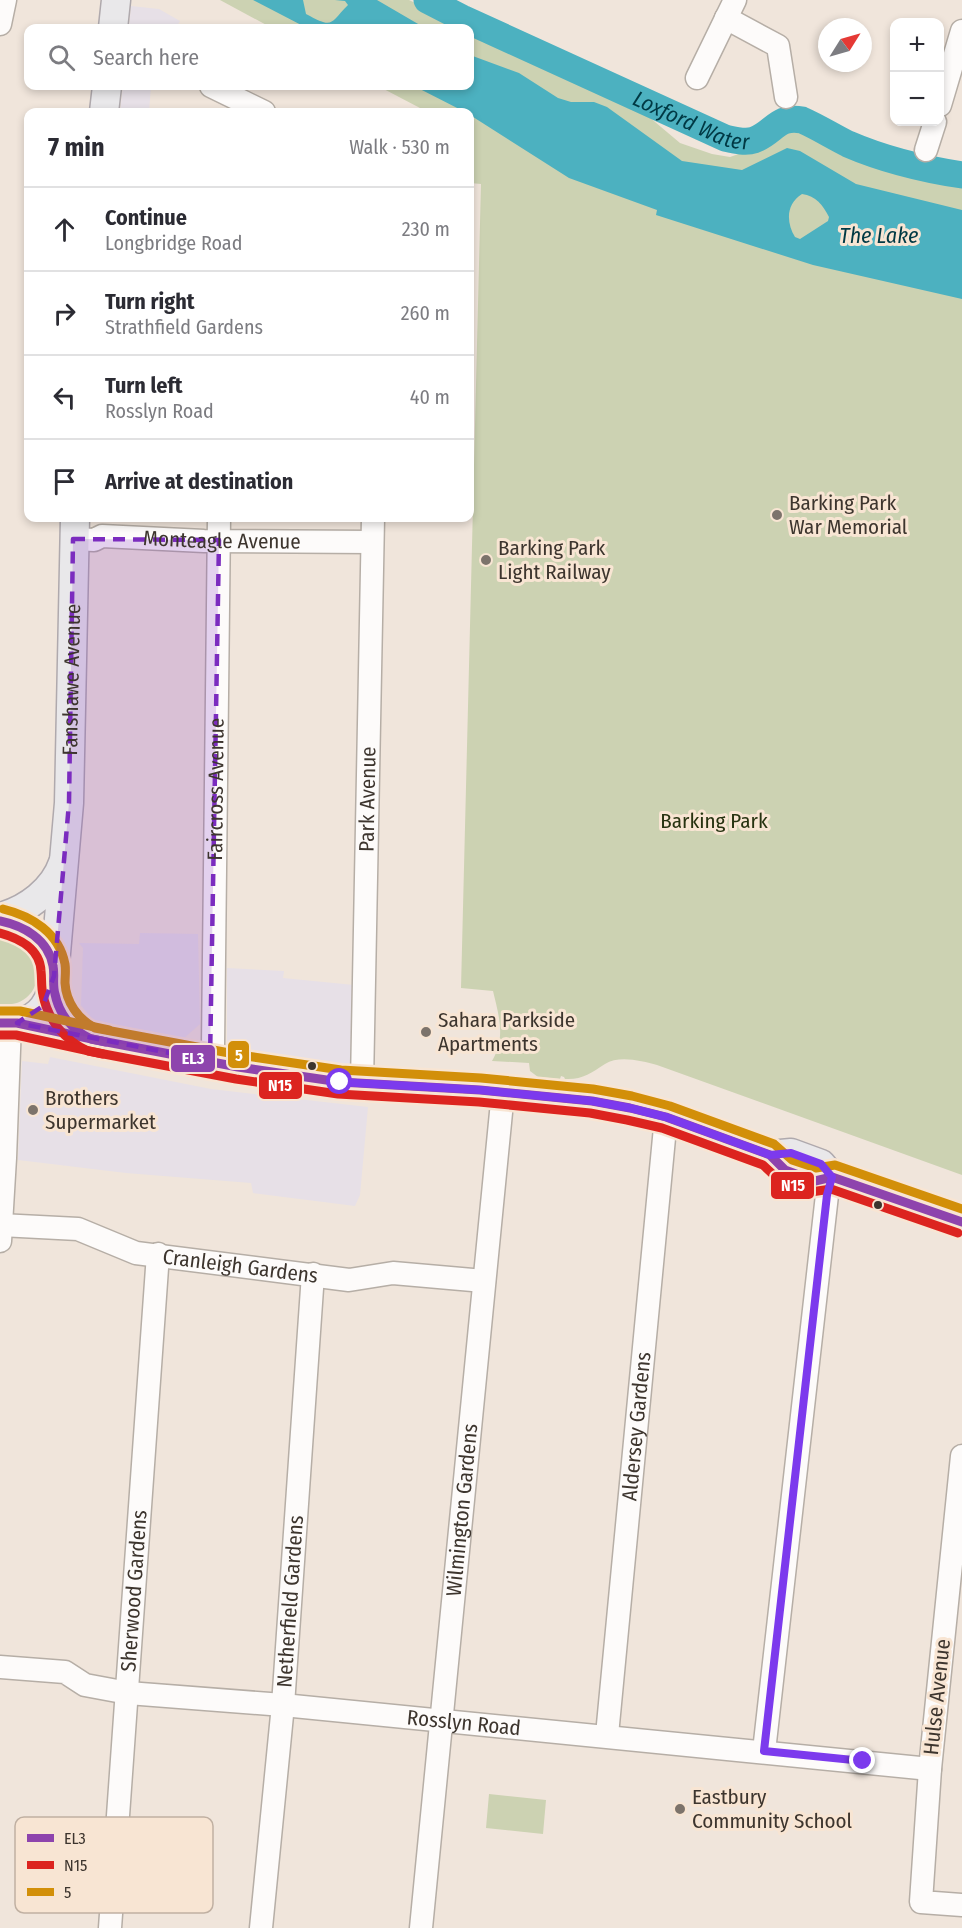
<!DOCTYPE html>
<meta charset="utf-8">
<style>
:root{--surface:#fff;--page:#f7f7f7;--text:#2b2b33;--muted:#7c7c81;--line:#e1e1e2}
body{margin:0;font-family:"Fira Sans Condensed",sans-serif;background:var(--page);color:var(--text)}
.controls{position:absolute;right:18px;top:18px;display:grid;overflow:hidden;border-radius:12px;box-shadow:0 3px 9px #0003}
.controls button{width:54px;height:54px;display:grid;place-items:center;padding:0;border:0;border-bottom:2px solid var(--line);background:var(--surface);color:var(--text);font:30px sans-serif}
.compass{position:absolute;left:818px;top:18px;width:54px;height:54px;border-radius:50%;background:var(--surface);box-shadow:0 3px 9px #0003;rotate:53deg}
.stop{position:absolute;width:18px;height:18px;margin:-14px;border:4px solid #7c3aed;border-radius:50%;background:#fff}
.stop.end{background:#7c3aed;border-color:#fff;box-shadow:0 2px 6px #0008}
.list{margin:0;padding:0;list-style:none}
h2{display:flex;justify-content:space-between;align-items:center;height:78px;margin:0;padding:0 24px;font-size:26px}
h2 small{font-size:20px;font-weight:400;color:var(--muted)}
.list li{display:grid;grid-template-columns:39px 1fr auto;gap:18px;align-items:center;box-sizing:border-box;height:84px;padding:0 24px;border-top:2px solid var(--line)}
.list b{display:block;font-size:22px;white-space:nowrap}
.list p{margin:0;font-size:20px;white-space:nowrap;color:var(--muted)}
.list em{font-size:20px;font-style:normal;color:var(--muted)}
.icon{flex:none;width:33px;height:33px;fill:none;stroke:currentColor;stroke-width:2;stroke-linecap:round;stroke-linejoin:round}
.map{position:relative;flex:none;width:962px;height:1928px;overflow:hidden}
.search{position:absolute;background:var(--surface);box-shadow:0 3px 9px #0003;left:24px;top:24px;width:450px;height:66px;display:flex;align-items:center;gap:15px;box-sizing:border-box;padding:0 21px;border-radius:12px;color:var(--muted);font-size:22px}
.panel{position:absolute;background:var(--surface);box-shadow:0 3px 9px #0003;left:24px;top:108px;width:450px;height:414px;border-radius:12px}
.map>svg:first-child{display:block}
.commercial{fill:#e7e0e7}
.green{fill:#ccd2b2}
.water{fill:#4cb1c0;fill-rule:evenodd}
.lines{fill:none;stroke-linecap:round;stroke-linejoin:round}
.river{stroke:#4cb1c0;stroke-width:27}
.minor-casing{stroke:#b6aea6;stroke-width:25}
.major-casing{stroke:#afa9ad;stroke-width:31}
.minor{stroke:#fdfbfa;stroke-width:22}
.major{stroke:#e9e8ea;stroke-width:28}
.bus-1-casing{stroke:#f8e5d3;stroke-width:14}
.bus-2-casing{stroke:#f8e5d3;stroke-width:14}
.bus-3-casing{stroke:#f8e5d3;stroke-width:14}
.bus-1{stroke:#8e44ad;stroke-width:9}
.bus-2{stroke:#dc241f;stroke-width:9}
.bus-3{stroke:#d28f09;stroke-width:9}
.route{stroke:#7c3aed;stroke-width:8}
.marked{fill:#7b2cbf;fill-opacity:0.2;stroke:#7b2cbf;stroke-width:4.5;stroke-dasharray:12 8;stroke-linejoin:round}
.poi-dot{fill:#7c736b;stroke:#f8e5d3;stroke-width:2}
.bus-dot{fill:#3d352e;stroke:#f8e5d3;stroke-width:2}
.labels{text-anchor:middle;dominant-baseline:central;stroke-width:6;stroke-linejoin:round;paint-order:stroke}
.poi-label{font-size:21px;fill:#3d352e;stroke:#f8e5d3;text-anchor:start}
.street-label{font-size:21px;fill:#3d352e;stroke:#f8e5d3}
.park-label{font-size:21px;fill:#273311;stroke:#f8e5d3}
.water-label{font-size:22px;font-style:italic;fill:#003944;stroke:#f8e5d3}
.key{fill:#f8e5d3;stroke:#c0b0a2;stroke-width:1.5}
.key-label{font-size:16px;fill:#3d352e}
.line-badge{stroke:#f8e5d3;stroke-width:2}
.badge-label{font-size:16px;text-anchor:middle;font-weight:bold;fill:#fff}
</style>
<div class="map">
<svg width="962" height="1928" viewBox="0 0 962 1928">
<rect width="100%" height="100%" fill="#f0e5db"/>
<g class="commercial">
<path d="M131 6 159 9 180 21 176 28H129Z"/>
<path d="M123 86H151L149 112H120Z"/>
<path d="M140 933 198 934 200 1024 184 1038 93 1020 81 1005 83 948 79 943 139 944Z"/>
<path d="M227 968 284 971 283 978 354 985 353 1065 255 1055 227 1048Z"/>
<path d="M50 1057 211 1089 368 1107 360 1195 355 1206 253 1193 251 1183 126 1173 18 1160 22 1061 48 1064Z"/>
</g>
<g class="green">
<path d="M220 0H409L466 28H272Z"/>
<path d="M470 30 574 77 592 88 642 111 680 143 712 154 730 157 747 151 764 141 776 130 792 122 802 124 839 144 853 156 927 180 962 187V1175L657 1065C642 1061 619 1055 605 1064 591 1073 582 1080 565 1079L564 1077 561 1076 560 1079 538 1077 530 1071 529 1063 492 1061C506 1038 499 1016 493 991L461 988 481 184 470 183V112H418L420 108 378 86H470Z"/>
<path d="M0 935C9 937 19 939 26 946 41 960 42 989 23 1000 16 1005 8 1004 0 1005Z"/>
<path d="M489 1794 546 1800 543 1834 486 1828Z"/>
</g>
<g class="water">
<path d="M253 0H303L306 14C334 29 329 24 348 5L345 1 335 0H377L425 28H307Z"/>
<path d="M470 55 519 73 558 98 571 102H594L607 107 682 161 742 170 787 148 800 151 856 184 962 210V299L813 265 656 215 657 210 569 178 470 115V112H465L414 86H470ZM802 194C816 196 823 205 829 217L828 221 800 239 795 237C786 222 786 204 802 194Z"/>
</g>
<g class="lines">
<path class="river" id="s1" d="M427 0 462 18 725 138C734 140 745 143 754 140 774 133 777 115 802 120 818 127 832 136 848 144 885 160 923 169 962 175"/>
<g class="minor-casing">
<g id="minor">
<path d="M726 18 778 46 786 97"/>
<path d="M0 24 5 0"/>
<path d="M697 78 735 0"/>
<path d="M211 86 264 112"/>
<path d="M940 105 962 31"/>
<path d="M926 150 935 122"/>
<path id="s2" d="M73 539 94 540 102 536 204 541 372 542"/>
<path id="s3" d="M210 1061 213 1046 219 518"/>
<path id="s4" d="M362 1083 373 518"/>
<path id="s5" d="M0 1225 78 1229 136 1253 349 1280 393 1273 484 1281"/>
<path d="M0 1241 5 1158 10 1023"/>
<path d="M962 1456 930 1769 921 1902 962 1905"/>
<path id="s6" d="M0 1667 65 1672 85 1685 128 1693 283 1705 930 1769"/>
<path id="s7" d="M607 1735 666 1117"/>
<path d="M764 1751 827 1195 832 1177"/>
<path id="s8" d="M110 1928 158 1254"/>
<path id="s9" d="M261 1928 283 1705 313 1274"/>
<path id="s10" d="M421 1928 503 1092"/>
</g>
</g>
<g class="major-casing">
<g id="major">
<path d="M113 28 116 0"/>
<path d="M104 112 107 86"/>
<path d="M0 917C27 910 54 890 63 863"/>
<path d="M0 921C9 922 19 924 27 929 68 954 60 1025 8 1023"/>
<path id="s11" d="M54 976 69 803 75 518"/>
<path d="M17 1023 55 1032 238 1067 340 1082 480 1090 592 1101 630 1108 666 1117 770 1155 791 1153 821 1164 832 1177 962 1222"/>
</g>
</g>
<use href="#minor" class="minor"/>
<use href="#major" class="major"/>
<g class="bus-1-casing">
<g id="bus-1">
<path d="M0 921C24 926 48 939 53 966 55 975 52 984 55 994 59 1014 72 1030 91 1039L238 1067 340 1082 480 1090 592 1101 630 1108 666 1117 770 1155 785 1170 815 1181 832 1177 962 1222"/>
<path d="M0 1023H17L106 1042"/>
</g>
</g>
<g class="bus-2-casing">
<g id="bus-2">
<path d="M0 933C19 938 40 949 41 971 42 979 41 987 43 995 48 1020 64 1040 88 1051L236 1079 338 1094 479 1102 590 1113 627 1120 662 1128 763 1165 779 1180 811 1192 831 1189 958 1233"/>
<path d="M0 1035H16L103 1054"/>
</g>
</g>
<g class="bus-3-casing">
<g id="bus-3">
<path d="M3 909C32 916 59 933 65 964 66 971 65 977 65 983 66 1002 78 1019 95 1028L240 1055 341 1070 481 1078 593 1089 632 1096 670 1106 774 1144 792 1160 816 1168 835 1165 962 1209"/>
<path d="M0 1011H20L109 1030"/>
</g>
</g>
<use href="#bus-1" class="bus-1"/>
<use href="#bus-2" class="bus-2"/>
<use href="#bus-3" class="bus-3"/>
</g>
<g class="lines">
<path class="route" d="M340 1082 480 1090 592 1101 630 1108 666 1117 770 1155 791 1153 821 1164 832 1177 827 1195 764 1751 863 1761"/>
</g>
<path class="marked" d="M73 539 219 540 210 1061 17 1023 43 1006 54 976 69 803Z"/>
<g class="poi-dot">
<circle cx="777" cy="515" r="6"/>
<circle cx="486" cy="560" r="6"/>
<circle cx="426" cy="1032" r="6"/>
<circle cx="33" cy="1110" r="6"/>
<circle cx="680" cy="1809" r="6"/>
</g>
<g class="bus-dot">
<circle cx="312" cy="1066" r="5"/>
<circle cx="878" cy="1205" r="5"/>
</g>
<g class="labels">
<g class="poi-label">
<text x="789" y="503">Barking Park<tspan x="789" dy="24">War Memorial</tspan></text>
<text x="498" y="548">Barking Park<tspan x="498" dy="24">Light Railway</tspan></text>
<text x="438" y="1020">Sahara Parkside<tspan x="438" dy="24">Apartments</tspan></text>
<text x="45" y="1098">Brothers<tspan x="45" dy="24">Supermarket</tspan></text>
<text x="692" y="1797">Eastbury<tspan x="692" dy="24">Community School</tspan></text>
</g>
<g class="street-label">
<text stroke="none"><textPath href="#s2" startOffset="150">Monteagle Avenue</textPath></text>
<text stroke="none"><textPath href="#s11" startOffset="297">Fanshawe Avenue</textPath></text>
<text stroke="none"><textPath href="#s3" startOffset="272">Faircross Avenue</textPath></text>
<text stroke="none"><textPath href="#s4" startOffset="284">Park Avenue</textPath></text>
<text stroke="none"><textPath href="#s5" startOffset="246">Cranleigh Gardens</textPath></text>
<text stroke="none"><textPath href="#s7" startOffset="310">Aldersey Gardens</textPath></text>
<text stroke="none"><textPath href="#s10" startOffset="420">Wilmington Gardens</textPath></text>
<text stroke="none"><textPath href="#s8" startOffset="338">Sherwood Gardens</textPath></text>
<text stroke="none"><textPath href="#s9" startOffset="328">Netherfield Gardens</textPath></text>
<text transform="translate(937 1697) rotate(-84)">Hulse Avenue</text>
<text stroke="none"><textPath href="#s6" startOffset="470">Rosslyn Road</textPath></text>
</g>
<g class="park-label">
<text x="714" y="821">Barking Park</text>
</g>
<g class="water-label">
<text stroke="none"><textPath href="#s1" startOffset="291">Loxford Water</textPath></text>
<text x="879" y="235">The Lake</text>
</g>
</g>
<rect x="15" y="1817" width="198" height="96" rx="9" class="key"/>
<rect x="27" y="1834" width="27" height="8" fill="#8e44ad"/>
<rect x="27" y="1861" width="27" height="8" fill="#dc241f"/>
<rect x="27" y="1888" width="27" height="8" fill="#d28f09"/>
<g class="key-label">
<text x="64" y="1844">EL3</text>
<text x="64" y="1871">N15</text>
<text x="64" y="1898">5</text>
</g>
<g class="line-badge">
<rect x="227" y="1040" width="23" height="29" rx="6" fill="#d28f09"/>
<rect x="170" y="1044" width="46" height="29" rx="6" fill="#8e44ad"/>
<rect x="258" y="1071" width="45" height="29" rx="6" fill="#dc241f"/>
<rect x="770" y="1171" width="45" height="29" rx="6" fill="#dc241f"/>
</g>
<g class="badge-label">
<text x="239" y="1061">5</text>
<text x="193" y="1064">EL3</text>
<text x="280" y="1091">N15</text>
<text x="793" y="1191">N15</text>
</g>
</svg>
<div class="controls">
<button>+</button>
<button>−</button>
</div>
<svg class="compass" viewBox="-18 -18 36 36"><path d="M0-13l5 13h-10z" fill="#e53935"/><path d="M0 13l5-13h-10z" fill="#7c7c81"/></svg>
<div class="stop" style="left:340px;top:1082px"></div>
<div class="stop end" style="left:863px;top:1761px"></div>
<div class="search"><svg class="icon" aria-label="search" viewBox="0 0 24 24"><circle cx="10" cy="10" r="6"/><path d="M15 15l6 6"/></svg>Search here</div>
<section class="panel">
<h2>7 min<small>Walk · 530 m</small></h2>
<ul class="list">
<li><svg class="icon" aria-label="ahead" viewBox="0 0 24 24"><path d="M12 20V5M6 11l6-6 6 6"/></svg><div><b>Continue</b><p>Longbridge Road</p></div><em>230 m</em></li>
<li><svg class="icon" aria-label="right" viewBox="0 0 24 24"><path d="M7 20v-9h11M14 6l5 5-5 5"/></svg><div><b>Turn right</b><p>Strathfield Gardens</p></div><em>260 m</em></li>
<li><svg class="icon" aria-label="left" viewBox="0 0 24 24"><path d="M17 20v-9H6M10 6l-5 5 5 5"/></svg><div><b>Turn left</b><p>Rosslyn Road</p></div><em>40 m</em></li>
<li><svg class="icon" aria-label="arrive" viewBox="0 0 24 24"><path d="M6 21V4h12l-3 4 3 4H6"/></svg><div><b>Arrive at destination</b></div></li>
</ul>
</section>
</div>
